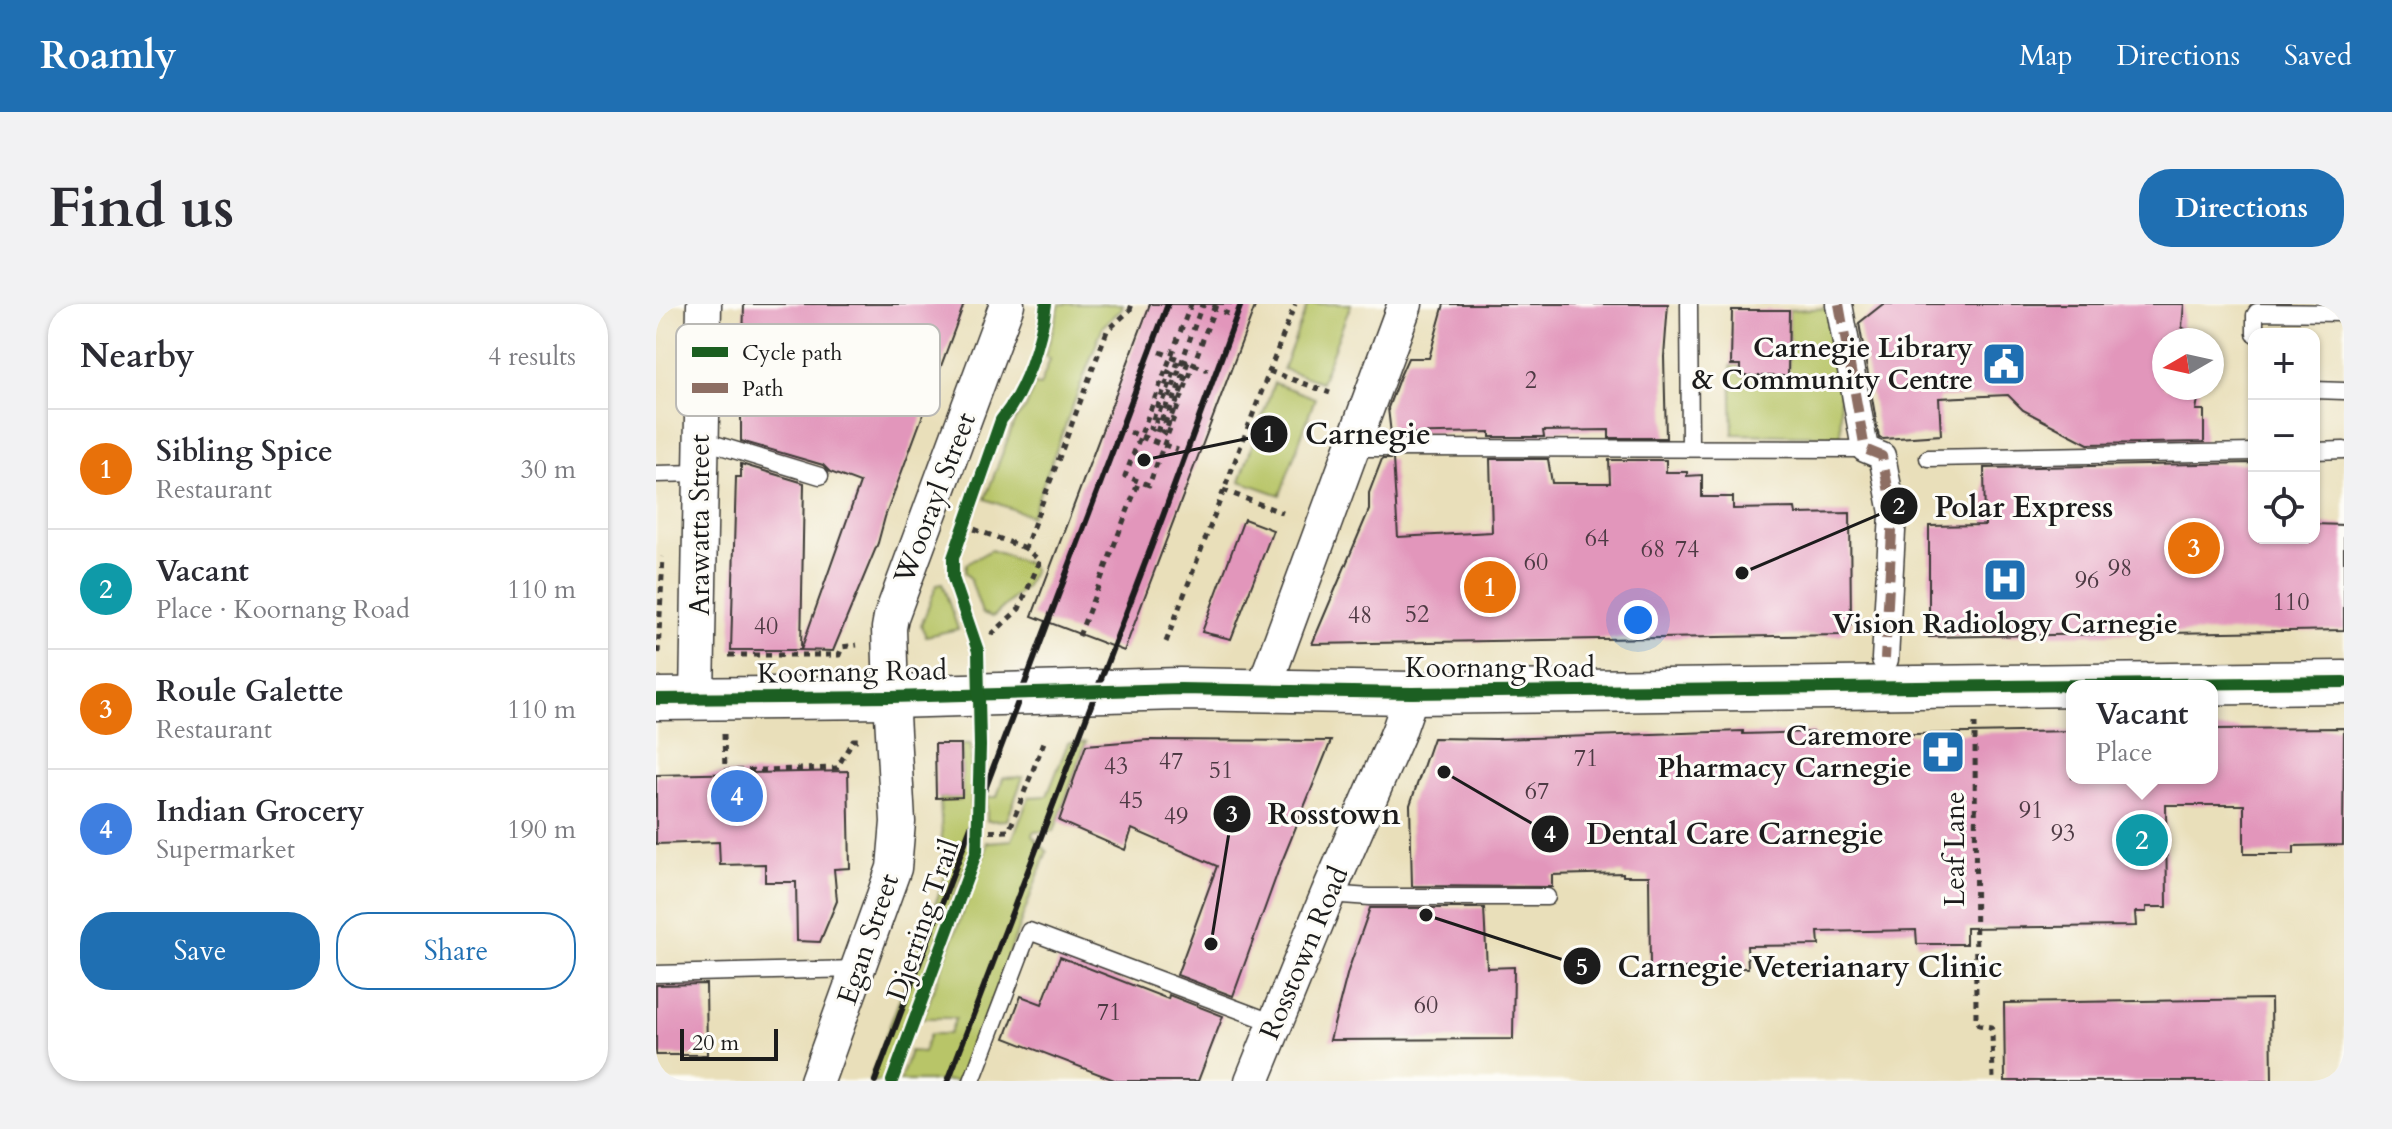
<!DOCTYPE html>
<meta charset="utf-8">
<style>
:root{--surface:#fff;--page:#f2f2f3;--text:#2b2b33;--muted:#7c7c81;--line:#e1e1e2;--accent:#1f6fb2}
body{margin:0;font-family:Cardo,serif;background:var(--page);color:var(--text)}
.controls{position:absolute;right:24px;top:24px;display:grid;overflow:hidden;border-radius:16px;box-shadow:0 2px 6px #0004}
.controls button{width:72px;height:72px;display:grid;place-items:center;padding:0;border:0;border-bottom:2px solid var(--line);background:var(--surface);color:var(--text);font:40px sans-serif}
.compass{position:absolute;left:1496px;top:24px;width:72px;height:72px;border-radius:50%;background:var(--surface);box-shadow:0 2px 6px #0004;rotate:261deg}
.scale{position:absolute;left:24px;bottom:20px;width:98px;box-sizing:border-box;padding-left:8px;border:4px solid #1c1c1c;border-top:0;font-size:22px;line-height:28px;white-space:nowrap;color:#1c1c1c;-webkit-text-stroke:6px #fdfcf7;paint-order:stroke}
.you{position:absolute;left:982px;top:316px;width:28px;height:28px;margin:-20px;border:6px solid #fff;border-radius:50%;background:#1a73e8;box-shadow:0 0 0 12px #1a73e833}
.badge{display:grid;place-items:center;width:52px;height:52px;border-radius:50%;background:var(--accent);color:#fff;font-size:26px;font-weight:700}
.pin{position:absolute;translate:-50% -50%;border:4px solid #fff;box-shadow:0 2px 8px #0006}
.popup{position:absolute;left:1410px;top:376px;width:152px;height:104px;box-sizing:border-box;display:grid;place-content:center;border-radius:16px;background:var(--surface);filter:drop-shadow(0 2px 6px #0005);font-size:26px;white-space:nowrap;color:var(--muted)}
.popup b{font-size:30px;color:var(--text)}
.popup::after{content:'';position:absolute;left:50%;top:100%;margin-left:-16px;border:16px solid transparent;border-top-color:var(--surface)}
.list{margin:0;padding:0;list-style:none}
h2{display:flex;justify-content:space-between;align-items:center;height:104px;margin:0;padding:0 32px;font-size:34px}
h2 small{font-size:26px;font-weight:400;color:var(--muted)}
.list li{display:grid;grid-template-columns:52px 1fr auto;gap:24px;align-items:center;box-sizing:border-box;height:120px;padding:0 32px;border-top:2px solid var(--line)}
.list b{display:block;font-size:30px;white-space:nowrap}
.list p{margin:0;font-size:26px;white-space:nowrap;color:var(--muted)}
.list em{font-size:26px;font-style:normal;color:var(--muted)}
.actions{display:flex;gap:16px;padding:24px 32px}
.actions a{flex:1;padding:18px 0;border:2px solid var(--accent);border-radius:32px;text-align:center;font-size:28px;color:var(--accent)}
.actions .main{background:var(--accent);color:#fff}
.icon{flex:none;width:44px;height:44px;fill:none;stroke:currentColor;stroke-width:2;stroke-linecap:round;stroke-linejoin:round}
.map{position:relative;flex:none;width:1688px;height:777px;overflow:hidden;border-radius:32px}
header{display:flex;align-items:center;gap:48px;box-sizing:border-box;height:112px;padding:0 40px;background:var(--accent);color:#fff}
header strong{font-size:38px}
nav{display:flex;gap:44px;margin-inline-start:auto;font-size:28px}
.intro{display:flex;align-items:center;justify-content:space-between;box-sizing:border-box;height:192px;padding:0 48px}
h1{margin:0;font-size:56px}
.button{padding:20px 36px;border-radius:32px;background:var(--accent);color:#fff;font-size:28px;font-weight:700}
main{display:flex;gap:48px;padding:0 48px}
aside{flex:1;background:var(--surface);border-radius:32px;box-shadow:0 2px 6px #0004}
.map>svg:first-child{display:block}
.green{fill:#b8c568;stroke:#6a7042;stroke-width:2}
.building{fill:#e296bb}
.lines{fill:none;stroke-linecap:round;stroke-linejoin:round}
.service-casing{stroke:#3b3934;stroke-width:19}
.pedestrian-casing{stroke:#3b3934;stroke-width:29}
.minor-casing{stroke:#3b3934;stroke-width:37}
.tertiary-casing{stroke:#3b3934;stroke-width:45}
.path{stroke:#3b3934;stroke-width:5;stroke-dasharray:6 6;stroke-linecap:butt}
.service{stroke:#fff;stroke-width:16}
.pedestrian{stroke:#fff;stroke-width:26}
.minor{stroke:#fff;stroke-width:34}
.tertiary{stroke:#fff;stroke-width:42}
.rail{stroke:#1c1c1c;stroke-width:6}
.path-bridge{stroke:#3b3934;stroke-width:5;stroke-dasharray:6 6;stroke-linecap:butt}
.quiet{stroke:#8d6e63;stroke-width:10;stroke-dasharray:20 10;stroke-linecap:butt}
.cycleway-casing{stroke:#fdfcf7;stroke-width:17}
.cycleway{stroke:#1b5e20;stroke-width:12}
.labels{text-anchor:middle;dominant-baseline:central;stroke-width:6;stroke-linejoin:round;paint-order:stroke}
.number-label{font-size:24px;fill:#4e3a44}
.poi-label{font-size:28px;font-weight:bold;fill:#1c1c1c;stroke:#fdfcf7;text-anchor:end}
.street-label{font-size:28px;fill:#1c1c1c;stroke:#fdfcf7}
.key{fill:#fdfcf7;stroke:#bab9b5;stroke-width:2}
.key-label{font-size:22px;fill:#1c1c1c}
.leader{fill:none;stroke:#1c1c1c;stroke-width:3}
.callout-dot{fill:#1c1c1c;stroke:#fdfcf7;stroke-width:3}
.mark-label{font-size:24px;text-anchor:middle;font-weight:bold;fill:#fff}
.callout-label{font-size:30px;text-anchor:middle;font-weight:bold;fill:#1c1c1c;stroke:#fdfcf7;stroke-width:6;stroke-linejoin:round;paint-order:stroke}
</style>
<header>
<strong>Roamly</strong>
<nav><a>Map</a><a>Directions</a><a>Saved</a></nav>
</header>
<div class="intro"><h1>Find us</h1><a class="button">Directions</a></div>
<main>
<aside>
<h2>Nearby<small>4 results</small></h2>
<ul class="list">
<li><span class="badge" style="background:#e8710a">1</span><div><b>Sibling Spice</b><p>Restaurant</p></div><em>30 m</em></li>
<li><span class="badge" style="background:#0f9aa8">2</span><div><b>Vacant</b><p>Place · Koornang Road</p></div><em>110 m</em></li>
<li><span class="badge" style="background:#e8710a">3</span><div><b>Roule Galette</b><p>Restaurant</p></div><em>110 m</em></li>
<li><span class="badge" style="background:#3f7fe0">4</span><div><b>Indian Grocery</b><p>Supermarket</p></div><em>190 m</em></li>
</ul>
<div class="actions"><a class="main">Save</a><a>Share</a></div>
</aside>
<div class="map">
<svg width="1688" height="777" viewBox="0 0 1688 777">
<rect width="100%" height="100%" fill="#fdfcf7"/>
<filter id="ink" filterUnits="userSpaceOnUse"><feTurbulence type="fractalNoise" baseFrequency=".0125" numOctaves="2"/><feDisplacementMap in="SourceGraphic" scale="16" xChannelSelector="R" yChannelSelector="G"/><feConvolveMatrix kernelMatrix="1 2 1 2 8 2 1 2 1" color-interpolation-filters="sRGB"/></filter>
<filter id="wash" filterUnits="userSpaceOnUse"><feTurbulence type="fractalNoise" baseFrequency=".006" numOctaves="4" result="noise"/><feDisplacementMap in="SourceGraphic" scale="32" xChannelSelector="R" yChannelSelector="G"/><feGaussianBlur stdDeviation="1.8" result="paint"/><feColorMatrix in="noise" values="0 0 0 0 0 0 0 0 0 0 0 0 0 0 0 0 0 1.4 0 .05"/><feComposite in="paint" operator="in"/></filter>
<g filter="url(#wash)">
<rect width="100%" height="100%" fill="#e9dfba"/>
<g class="green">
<path d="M404 0H467L465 6 447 22 375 212 329 195 359 116 370 104 378 81 384 82 394 55 389 52Z"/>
<path d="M652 0H695L665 78 627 65Z"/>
<path d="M1180 4 1185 132 1077 130 1075 61H1084L1085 72H1132L1133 6Z"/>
<path d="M618 79 659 94 624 191 584 177Z"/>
<path d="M335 246 373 260 378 266 370 282 337 313 326 309 314 274 309 269 310 260Z"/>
<path d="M286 279 302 325 270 332 265 322 281 280Z"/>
<path d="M430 438 398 527 377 528 376 532 391 547 306 777H244L254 747 267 748 274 730H293L300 714H267L329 549 331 538 356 536 373 493 391 492 412 439Z"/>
<path d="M305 440H315L316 544 228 777H213L288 576 284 494 306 493Z"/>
<path d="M367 473 351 516 331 517V493H341L347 474Z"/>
</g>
<g id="blocks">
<g class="building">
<path d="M88 0H308L229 213 222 239 177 347 145 346 204 179 174 168 167 161 85 137V113L93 91 86 85Z"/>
<path d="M494 0H600L468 347 376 312Z"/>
<path d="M788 0H1012L1008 53 1010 134H953V126L887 127 888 133H834V128L735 130 732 104 744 72 752 54H773Z"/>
<path d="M1227 0H1528L1526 23 1537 31 1540 36H1508V84H1544L1540 106H1548V138L1432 140 1367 106 1352 91 1283 94 1285 131 1227 135 1223 134 1203 19Z"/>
<path d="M1076 6H1133L1132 72H1084V61H1075Z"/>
<path d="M726 155H737L742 233 836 228 834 155H892L896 179H954L953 156H1010V168H1031V172L1046 171V193H1077V205L1139 204 1140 210 1194 209 1195 321 1184 331 656 340 713 206V189Z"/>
<path d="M1598 159V234H1658V220L1688 221V326L1273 333V222L1329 221 1328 164Z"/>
<path d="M85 160 148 179 145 346H75L80 173H85Z"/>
<path d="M588 215 617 226 575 335 546 328Z"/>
<path d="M1688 424 1687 541 1638 542V550H1588V501H1510L1511 603H1490V608H1479L1480 622 1310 624V640H1261L1260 626 1162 628 1163 641 1091 642 1092 664H994L993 572H967V569L896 571V583L756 582 754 501 777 434 840 435 1087 427V430L1158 428V432L1416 427V474H1556V425Z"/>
<path d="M492 436 675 437 624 562 577 692 521 671 561 562 476 525 469 546 403 517 430 441Z"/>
<path d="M279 440H305L306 493 280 494Z"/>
<path d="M192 467 194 564 178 565 181 597 164 638 141 637 140 578H109V560L64 561 63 538 0 540V471Z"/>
<path d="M714 604H828L831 664 858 663 857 735 674 736 692 667Z"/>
<path d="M404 653 512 695 513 691 567 712 542 777H461L349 734 365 692 386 700Z"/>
<path d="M50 680 51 751H0V681Z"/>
<path d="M1615 695 1616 777H1349L1348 699Z"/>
</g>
</g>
</g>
<g filter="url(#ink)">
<use href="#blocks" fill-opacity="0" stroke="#3b3934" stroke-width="2"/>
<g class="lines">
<g class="service-casing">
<g id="service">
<path d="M1033 0 1034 143"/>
<path d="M1599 30V11L1601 8 1688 9"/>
<path d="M1658 86 1688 87"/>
<path d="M45 136 164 172"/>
<path d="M697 144 1209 145"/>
<path d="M1658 147 1688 146"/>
<path d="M1272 154 1598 148"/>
<path d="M0 170 44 169"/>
<path d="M672 590 714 593H891"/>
<path d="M0 670 202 665"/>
<path d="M316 777 373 627 618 719"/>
</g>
</g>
<g class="pedestrian-casing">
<path id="pedestrian" d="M1183 0 1209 145 1226 152 1237 209 1229 355"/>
</g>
<g class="minor-casing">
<g id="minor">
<path d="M607 386 749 0"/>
<path d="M41 394 48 0"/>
<path d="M161 777 238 564 242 518 235 393 233 324 235 313 351 0"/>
<path d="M596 777 672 590 742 429 756 389"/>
</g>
</g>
<g class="tertiary-casing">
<path id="tertiary" d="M0 395 235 393 524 385 756 389 1688 378"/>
</g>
<g class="path">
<path d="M535 0 469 172 493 181 560 0"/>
<path d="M532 58 506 127 509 129 530 74 534 76"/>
<path d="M510 67 514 69 494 123 497 125 523 55"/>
<path d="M613 67 674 89"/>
<path d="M501 128 546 1"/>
<path d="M485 133 509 142"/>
<path d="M567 186 627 209"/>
<path d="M307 221 369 244"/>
<path d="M335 331 363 305 384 257 369 244 451 27 474 6 476 0"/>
<path d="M423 332 483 177"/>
<path d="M510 338 639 0"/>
<path d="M2 349 7 253"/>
<path d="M73 351H183L186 343 201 341"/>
<path d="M1319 419 1320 716 1323 721 1335 723 1336 726 1337 777"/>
<path d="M68 430 69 467 181 464 197 436H206"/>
<path d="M322 528 353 527 390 433"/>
</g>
<use href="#service" class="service"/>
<use href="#pedestrian" class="pedestrian"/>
<use href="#minor" class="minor"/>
<use href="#tertiary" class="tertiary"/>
<g class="rail">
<path d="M219 777 512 0"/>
<path d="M292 777 507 212 585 0"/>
</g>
<g class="path-bridge">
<path d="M544 0 573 10"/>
<path d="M504 48 552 66"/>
<path d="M474 128 522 146"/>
</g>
<path class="quiet" d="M1183 0 1209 145 1226 152 1237 209 1229 355"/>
<g class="cycleway-casing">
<g id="cycleway">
<path d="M0 395 235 393 524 385 756 389 1688 378"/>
<path d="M236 777 321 547 324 442 322 347 297 274V254L345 116C370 86 385 38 390 0"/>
</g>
</g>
<use href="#cycleway" class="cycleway"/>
</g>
</g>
<defs>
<g id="civic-square" transform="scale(2.3)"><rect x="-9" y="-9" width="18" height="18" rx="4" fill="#1f6fb2" stroke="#fdfcf7"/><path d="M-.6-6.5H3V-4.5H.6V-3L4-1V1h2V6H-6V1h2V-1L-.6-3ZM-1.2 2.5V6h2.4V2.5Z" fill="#fff"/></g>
<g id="hospital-square" transform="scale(2.3)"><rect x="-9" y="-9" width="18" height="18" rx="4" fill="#1f6fb2" stroke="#fdfcf7"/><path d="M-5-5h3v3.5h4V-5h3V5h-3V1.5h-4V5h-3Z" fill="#fff"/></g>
<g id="pharmacy-square" transform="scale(2.3)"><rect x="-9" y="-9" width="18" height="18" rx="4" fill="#1f6fb2" stroke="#fdfcf7"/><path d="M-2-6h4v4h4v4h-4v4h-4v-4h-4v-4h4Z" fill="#fff"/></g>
</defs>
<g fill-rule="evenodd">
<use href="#civic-square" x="1348" y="60"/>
<use href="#hospital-square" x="1349" y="276"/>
<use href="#pharmacy-square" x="1287" y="448"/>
</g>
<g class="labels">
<g class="number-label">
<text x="875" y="76">2</text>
<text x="941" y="234">64</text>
<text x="997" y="245">68</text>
<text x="1031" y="245">74</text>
<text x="880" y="258">60</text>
<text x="1464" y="264">98</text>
<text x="1431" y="276">96</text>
<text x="1635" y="298">110</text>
<text x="761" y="310">52</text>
<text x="704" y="311">48</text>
<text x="110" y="322">40</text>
<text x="930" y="454">71</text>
<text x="515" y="457">47</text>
<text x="460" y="462">43</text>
<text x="565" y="466">51</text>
<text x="881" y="487">67</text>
<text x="475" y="496">45</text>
<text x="1375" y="506">91</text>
<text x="520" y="512">49</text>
<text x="1407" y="529">93</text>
<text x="770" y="701">60</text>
<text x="453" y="708">71</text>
</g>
<g class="poi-label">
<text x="1317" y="44">Carnegie Library<tspan x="1317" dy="32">&amp; Community Centre</tspan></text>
<text x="1349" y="320" text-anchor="middle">Vision Radiology Carnegie</text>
<text x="1256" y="432">Caremore<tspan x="1256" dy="32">Pharmacy Carnegie</tspan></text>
</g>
<g class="street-label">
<text transform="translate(279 194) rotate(-69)">Woorayl Street</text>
<text transform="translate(44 221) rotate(-90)">Arawatta Street</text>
<text x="844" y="364">Koornang Road</text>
<text transform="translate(196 368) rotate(-1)">Koornang Road</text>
<text transform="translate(1299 545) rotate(-90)">Leaf Lane</text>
<text transform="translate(267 616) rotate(-71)">Djerring Trail</text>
<text transform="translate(212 635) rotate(-71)">Egan Street</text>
<text transform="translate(648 649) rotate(-67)">Rosstown Road</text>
</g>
</g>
<rect x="20" y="20" width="264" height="92" rx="12" class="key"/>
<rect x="36" y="43" width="36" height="10" fill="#1b5e20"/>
<rect x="36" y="79" width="36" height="10" fill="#8d6e63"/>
<g class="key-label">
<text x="86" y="56">Cycle path</text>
<text x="86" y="92">Path</text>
</g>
<path class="leader" d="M488 156L613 130M1086 269L1243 202M555 640L576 510M788 468L894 530M770 611L926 662"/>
<g class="callout-dot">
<circle cx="488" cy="156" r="8"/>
<circle cx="1086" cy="269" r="8"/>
<circle cx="555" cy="640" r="8"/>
<circle cx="788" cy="468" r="8"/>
<circle cx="770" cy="611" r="8"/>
<circle cx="613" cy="130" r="20"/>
<circle cx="1243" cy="202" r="20"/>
<circle cx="576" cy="510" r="20"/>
<circle cx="894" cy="530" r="20"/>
<circle cx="926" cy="662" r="20"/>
</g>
<g class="mark-label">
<text x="613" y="138">1</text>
<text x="1243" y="210">2</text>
<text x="576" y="518">3</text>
<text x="894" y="538">4</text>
<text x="926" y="671">5</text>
</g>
<g class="callout-label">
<text x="712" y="140">Carnegie</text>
<text x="1368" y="213">Polar Express</text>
<text x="678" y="520">Rosstown</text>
<text x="1079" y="540">Dental Care Carnegie</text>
<text x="1154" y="673">Carnegie Veterianary Clinic</text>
</g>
</svg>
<div class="controls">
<button>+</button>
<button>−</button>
<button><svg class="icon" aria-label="locate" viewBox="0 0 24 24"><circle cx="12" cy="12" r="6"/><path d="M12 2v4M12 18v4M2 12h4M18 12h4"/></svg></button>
</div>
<svg class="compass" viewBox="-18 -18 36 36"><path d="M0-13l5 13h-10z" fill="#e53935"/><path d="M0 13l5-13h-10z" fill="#7c7c81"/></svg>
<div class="scale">20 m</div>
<div class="you"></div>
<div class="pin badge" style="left:834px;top:283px;background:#e8710a">1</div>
<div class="pin badge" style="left:1486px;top:536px;background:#0f9aa8">2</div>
<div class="popup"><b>Vacant</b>Place</div>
<div class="pin badge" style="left:1538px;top:244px;background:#e8710a">3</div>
<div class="pin badge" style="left:81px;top:492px;background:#3f7fe0">4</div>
</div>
</main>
